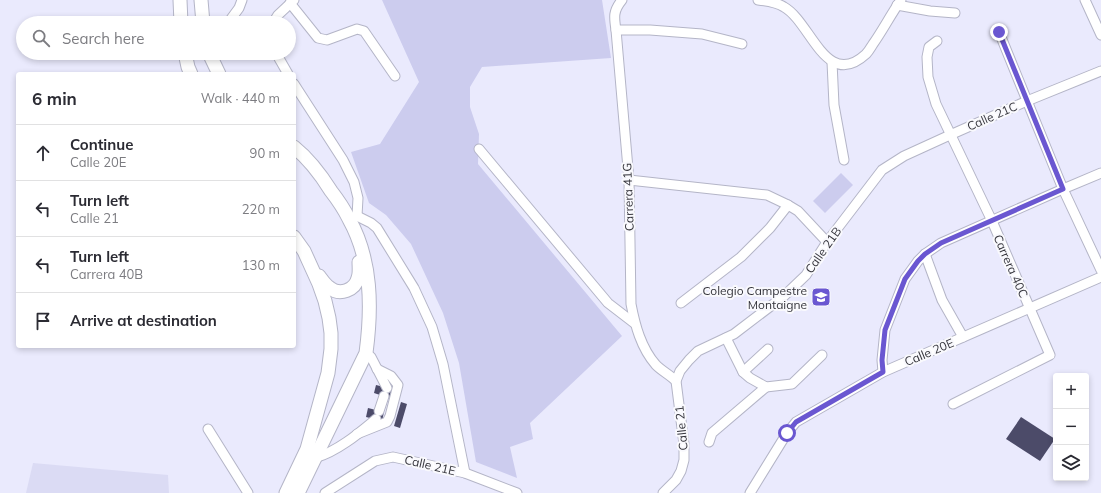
<!DOCTYPE html>
<meta charset="utf-8">
<style>
:root{--surface:#fff;--page:#f7f7f7;--text:#2b2b33;--muted:#7c7c81;--line:#e1e1e2}
body{margin:0;font-family:Mulish,sans-serif;background:var(--page);color:var(--text)}
.controls{position:absolute;right:12px;bottom:12px;display:grid;overflow:hidden;border-radius:4px;box-shadow:0 2px 6px #0003}
.controls button{width:36px;height:36px;display:grid;place-items:center;padding:0;border:0;border-bottom:1px solid var(--line);background:var(--surface);color:var(--text);font:20px sans-serif}
.stop{position:absolute;width:12px;height:12px;margin:-9px;border:3px solid #6a57d1;border-radius:50%;background:#fff}
.stop.end{background:#6a57d1;border-color:#fff;box-shadow:0 1px 4px #0008}
.list{margin:0;padding:0;list-style:none}
h2{display:flex;justify-content:space-between;align-items:center;height:52px;margin:0;padding:0 16px;font-size:17px}
h2 small{font-size:13px;font-weight:400;color:var(--muted)}
.list li{display:grid;grid-template-columns:26px 1fr auto;gap:12px;align-items:center;box-sizing:border-box;height:56px;padding:0 16px;border-top:1px solid var(--line)}
.list b{display:block;font-size:15px;white-space:nowrap}
.list p{margin:0;font-size:13px;white-space:nowrap;color:var(--muted)}
.list em{font-size:13px;font-style:normal;color:var(--muted)}
.icon{flex:none;width:22px;height:22px;fill:none;stroke:currentColor;stroke-width:2;stroke-linecap:round;stroke-linejoin:round}
.map{position:relative;flex:none;width:1101px;height:493px;overflow:hidden}
.search{position:absolute;background:var(--surface);box-shadow:0 2px 6px #0003;left:16px;top:16px;width:280px;height:44px;display:flex;align-items:center;gap:10px;box-sizing:border-box;padding:0 14px;border-radius:22px;color:var(--muted);font-size:15px}
.panel{position:absolute;background:var(--surface);box-shadow:0 2px 6px #0003;left:16px;top:72px;width:280px;height:276px;border-radius:4px}
.map>svg:first-child{display:block}
.built{fill:#dbdbf4}
.green{fill:#cce}
.building{fill:#4c4b69}
.lines{fill:none;stroke-linecap:round;stroke-linejoin:round}
.minor-casing{stroke:#b4b5c7;stroke-width:11}
.highway-casing{stroke:#b4b5c7;stroke-width:15}
.minor{stroke:#fff;stroke-width:9}
.highway{stroke:#fff;stroke-width:13}
.route{stroke:#6a57d1;stroke-width:5}
.labels{text-anchor:middle;dominant-baseline:central;stroke-width:4;stroke-linejoin:round;paint-order:stroke}
.street-label{font-size:12px;fill:#34343b;stroke:#f9f9fd}
.poi-label{font-size:12px;fill:#34343b;stroke:#f9f9fd;text-anchor:end}
</style>
<div class="map">
<svg width="1101" height="493" viewBox="0 0 1101 493">
<rect width="100%" height="100%" fill="#eaeafd"/>
<path class="built" d="M33 463 168 475 169 493H26Z"/>
<g class="green">
<path d="M382 0H602L611 58 482 67 470 87V107L479 134 478 164 622 336 530 423 533 439 510 447 517 478 476 462 459 363 443 313 411 244 386 215 369 203 351 152 380 144 419 82Z"/>
<path d="M841 173 853 185 825 213 813 201Z"/>
</g>
<g class="building">
<path d="M376 385 392 389 389 398 374 393Z"/>
<path d="M401 402 407 404 400 428 394 426Z"/>
<path d="M368 408 384 412 382 421 366 417Z"/>
<path d="M1021 417 1055 439 1040 461 1006 439Z"/>
</g>
<g class="lines">
<g class="minor-casing">
<g id="minor">
<path d="M622 0C613 11 614 17 616 30L629 180 631 304C635 325 641 348 656 365 662 371 670 375 676 381"/>
<path d="M758 0C767 1 776 2 784 7 811 22 826 91 866 54 869 51 871 47 873 44 883 30 891 14 901 0"/>
<path d="M1085 0 1101 35"/>
<path d="M290 3 318 38 327 40 357 29 364 31 395 76"/>
<path d="M897 5 930 11 955 13"/>
<path d="M228 23 239 8 242 0"/>
<path d="M273 23 278 15 294 0"/>
<path d="M616 30H650L702 34 742 44"/>
<path d="M999 32 1063 189 1101 270"/>
<path d="M937 41 929 47 927 57 928 77 936 104 992 221 1050 355 953 404"/>
<path d="M276 53 288 74"/>
<path d="M832 62 834 105 844 160"/>
<path d="M294 84 343 160 354 182 358 198 357 216"/>
<path d="M479 149 608 303 634 323"/>
<path d="M629 180 767 195 788 205 798 211 827 242"/>
<path d="M350 220 357 216 371 223 377 228 414 288 432 327 443 364 465 473"/>
<path d="M925 254 942 300 963 337"/>
<path d="M681 303 741 257 770 228 788 205"/>
<path d="M726 338 743 372 750 378 766 387 792 384 822 355"/>
<path d="M366 353 371 357 387 388"/>
<path d="M743 372 768 349"/>
<path d="M883 372 882 360 885 330 905 279 918 261 925 254 941 243 1063 189 1101 173"/>
<path d="M379 411 384 396"/>
<path d="M208 429 248 493"/>
<path d="M357 434 387 422 390 416 398 385 391 376 377 369"/>
<path d="M709 442 712 433 766 387"/>
<path d="M315 458C338 451 358 434 376 419"/>
<path d="M325 493 375 461 393 457 465 473 517 493"/>
<path d="M663 493 676 480 681 471 684 460V444L676 381 680 371 689 360 698 351 734 334 784 296 806 275 827 242 882 170 904 156 950 135 1027 101 1101 71"/>
<path d="M750 493 787 433 796 422 883 372 1101 277"/>
</g>
</g>
<g class="highway-casing">
<g id="highway">
<path d="M180 0 181 23"/>
<path d="M201 0 203 23"/>
<path d="M185 53 188 67 191 74"/>
<path d="M209 53 219 74"/>
<path d="M294 147C309 159 321 175 331 191 338 200 344 209 349 219 372 260 372 308 366 353L298 493"/>
<path d="M319 276C322 280 325 285 330 288 340 296 355 290 358 278 360 273 359 267 359 262"/>
<path d="M286 493 307 449 328 373 331 349V333L329 318 325 301 319 284 304 251 294 237"/>
</g>
</g>
<use href="#minor" class="minor"/>
<use href="#highway" class="highway"/>
</g>
<g class="lines">
<path class="route" d="M787 433 796 422 883 372 882 360 885 330 905 279 918 261 925 254 941 243 1063 189 999 32"/>
</g>
<defs>
<g id="school-square" transform="scale(1)"><rect x="-9" y="-9" width="18" height="18" rx="4" fill="#6a57d1" stroke="#f9f9fd"/><path d="M0-5L7-2L0 1L-7-2ZM-4 1L0 2.5L4 1V4Q0 6-4 4Z" fill="#fff"/></g>
</defs>
<g fill-rule="evenodd">
<use href="#school-square" x="821" y="297"/>
</g>
<g class="labels">
<g class="street-label">
<text transform="translate(992 116) rotate(-24)">Calle 21C</text>
<text transform="translate(628 197) rotate(-92)">Carrera 41G</text>
<text transform="translate(823 250) rotate(-55)">Calle 21B</text>
<text transform="translate(1011 266) rotate(66)">Carrera 40C</text>
<text transform="translate(929 352) rotate(-23)">Calle 20E</text>
<text transform="translate(681 428) rotate(-96)">Calle 21</text>
<text transform="translate(430 465) rotate(13)">Calle 21E</text>
</g>
<g class="poi-label">
<text x="807" y="290">Colegio Campestre<tspan x="807" dy="14">Montaigne</tspan></text>
</g>
</g>
</svg>
<div class="controls">
<button>+</button>
<button>−</button>
<button><svg class="icon" aria-label="layers" viewBox="0 0 24 24"><path d="M12 4l9 5-9 5-9-5zM3 14l9 5 9-5"/></svg></button>
</div>
<div class="stop" style="left:787px;top:433px"></div>
<div class="stop end" style="left:999px;top:32px"></div>
<div class="search"><svg class="icon" aria-label="search" viewBox="0 0 24 24"><circle cx="10" cy="10" r="6"/><path d="M15 15l6 6"/></svg>Search here</div>
<section class="panel">
<h2>6 min<small>Walk · 440 m</small></h2>
<ul class="list">
<li><svg class="icon" aria-label="ahead" viewBox="0 0 24 24"><path d="M12 20V5M6 11l6-6 6 6"/></svg><div><b>Continue</b><p>Calle 20E</p></div><em>90 m</em></li>
<li><svg class="icon" aria-label="left" viewBox="0 0 24 24"><path d="M17 20v-9H6M10 6l-5 5 5 5"/></svg><div><b>Turn left</b><p>Calle 21</p></div><em>220 m</em></li>
<li><svg class="icon" aria-label="left" viewBox="0 0 24 24"><path d="M17 20v-9H6M10 6l-5 5 5 5"/></svg><div><b>Turn left</b><p>Carrera 40B</p></div><em>130 m</em></li>
<li><svg class="icon" aria-label="arrive" viewBox="0 0 24 24"><path d="M6 21V4h12l-3 4 3 4H6"/></svg><div><b>Arrive at destination</b></div></li>
</ul>
</section>
</div>
